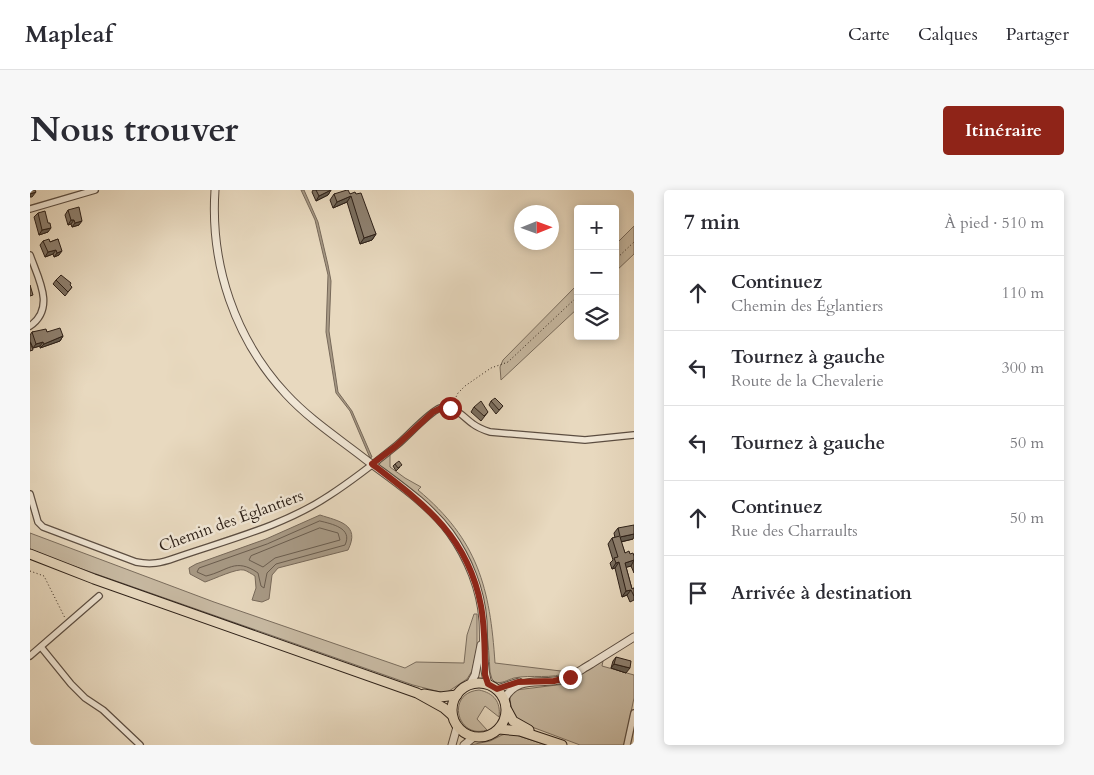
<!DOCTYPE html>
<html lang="fr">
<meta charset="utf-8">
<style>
:root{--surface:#fff;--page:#f7f7f7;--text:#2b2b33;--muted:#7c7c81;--line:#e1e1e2;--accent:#8f2418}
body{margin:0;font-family:Cardo,serif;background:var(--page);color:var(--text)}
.controls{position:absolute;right:15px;top:15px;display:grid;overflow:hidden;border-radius:5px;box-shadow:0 2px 8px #0003}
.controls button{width:45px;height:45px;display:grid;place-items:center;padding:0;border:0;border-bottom:1px solid var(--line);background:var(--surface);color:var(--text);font:25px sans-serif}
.compass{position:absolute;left:484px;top:15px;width:45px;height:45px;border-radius:50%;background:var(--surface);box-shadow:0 2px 8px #0003;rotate:89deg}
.stop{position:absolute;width:15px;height:15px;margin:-11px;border:4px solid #8f2418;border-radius:50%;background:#fff}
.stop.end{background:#8f2418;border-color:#fff;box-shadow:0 1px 5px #0008}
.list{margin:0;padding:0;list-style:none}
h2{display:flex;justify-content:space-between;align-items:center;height:65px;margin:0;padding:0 20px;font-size:21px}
h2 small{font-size:16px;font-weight:400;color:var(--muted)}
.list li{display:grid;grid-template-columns:32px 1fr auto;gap:15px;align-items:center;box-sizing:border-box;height:75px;padding:0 20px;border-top:1px solid var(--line)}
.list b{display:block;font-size:19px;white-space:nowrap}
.list p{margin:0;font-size:16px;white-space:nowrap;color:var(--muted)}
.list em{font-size:16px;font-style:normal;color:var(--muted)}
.icon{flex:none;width:28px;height:28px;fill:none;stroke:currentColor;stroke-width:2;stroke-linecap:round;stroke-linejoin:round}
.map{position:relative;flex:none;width:604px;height:555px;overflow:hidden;border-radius:5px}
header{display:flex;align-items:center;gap:30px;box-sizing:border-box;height:70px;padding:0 25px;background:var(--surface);border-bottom:1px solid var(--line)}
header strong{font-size:24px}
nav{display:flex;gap:28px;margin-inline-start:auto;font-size:18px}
.intro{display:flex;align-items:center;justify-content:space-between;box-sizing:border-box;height:120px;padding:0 30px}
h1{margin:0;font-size:35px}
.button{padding:12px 22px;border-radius:5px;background:var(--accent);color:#fff;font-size:18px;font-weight:700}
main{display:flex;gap:30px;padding:0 30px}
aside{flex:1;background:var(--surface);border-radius:5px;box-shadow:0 2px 8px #0003}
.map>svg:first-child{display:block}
.green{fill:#c8baa3;stroke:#7a6d5e}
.water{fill:#a89a86;stroke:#77695a}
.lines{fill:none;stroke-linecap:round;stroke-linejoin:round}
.shore{stroke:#6a5d4f;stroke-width:1}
.minor-casing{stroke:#5c4e42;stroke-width:8}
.tertiary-casing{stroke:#5c4e42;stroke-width:9}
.primary-casing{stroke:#2d2018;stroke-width:11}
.path{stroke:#2d2018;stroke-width:1;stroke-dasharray:1 2.5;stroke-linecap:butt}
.minor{stroke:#f0e6d5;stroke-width:5.5}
.tertiary{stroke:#f0e6d5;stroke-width:7}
.primary{stroke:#e8d9bf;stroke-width:9}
.wall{fill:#7a6e5f;stroke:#2d2018}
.shaded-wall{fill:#635a4e;stroke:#2d2018}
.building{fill:#8e806f;stroke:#2d2018}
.route{stroke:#8f2418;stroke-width:6}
.labels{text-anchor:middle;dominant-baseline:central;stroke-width:5;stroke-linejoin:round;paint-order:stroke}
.street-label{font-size:16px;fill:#2d2018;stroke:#f0e6d5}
</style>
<header>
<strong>Mapleaf</strong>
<nav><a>Carte</a><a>Calques</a><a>Partager</a></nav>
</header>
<div class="intro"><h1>Nous trouver</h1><a class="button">Itinéraire</a></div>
<main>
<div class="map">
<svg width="604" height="555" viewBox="0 0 604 555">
<rect width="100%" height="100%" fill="#e8d9bf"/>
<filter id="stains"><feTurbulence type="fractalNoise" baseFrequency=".004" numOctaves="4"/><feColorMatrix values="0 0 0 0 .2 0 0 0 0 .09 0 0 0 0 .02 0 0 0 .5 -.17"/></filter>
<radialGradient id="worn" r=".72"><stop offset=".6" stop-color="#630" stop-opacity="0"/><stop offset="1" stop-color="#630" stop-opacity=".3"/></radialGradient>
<g class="green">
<path d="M604 36V64L585 82V55Z"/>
<path d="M548 94V118L471 190 470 177 473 170Z"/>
<path d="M360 263V277L375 288 391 297 388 300C448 350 460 398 465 473L539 482C521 490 502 484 484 488 477 490 472 494 465 492L462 489 460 482C457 425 451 371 411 327 393 307 371 291 349 275L351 271Z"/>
<path d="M0 343 184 412 375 478 386 472 434 473 437 445 444 424H447V457L442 481 437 489 419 501 414 503 383 495 29 371 0 359Z"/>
<path d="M573 471 572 476 604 485V508L594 555H550L502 537 485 528 482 523 480 509 481 503 486 500 535 494Z"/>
<path d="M449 500C464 503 471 512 469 527L455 516 447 529 457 540C427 550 415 503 449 500Z"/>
<path d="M480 543 516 555H440L460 551 472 545Z"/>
</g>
<g class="water">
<path d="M271 0H274L288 32 298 75 301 91 299 141 308 202 322 221 342 267 340 268 320 221 306 203 296 142 298 85 285 30Z"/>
<path d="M290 325C308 331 331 334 318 360L248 378 242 385 239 409 232 412 222 410 226 398 225 386C222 384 217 381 214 380 207 378 184 389 175 392L160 384 159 378 166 374 236 349Z"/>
</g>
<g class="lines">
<g class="shore">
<path d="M290 331C302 334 323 338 315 355L246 374 237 383 234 398 231 396 228 383C205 367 198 381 176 386L167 382 169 378 237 354Z"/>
<path d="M290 338 308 343 310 350 245 368 233 377 219 370 221 366Z"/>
</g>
<g class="minor-casing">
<g id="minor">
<path d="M0 19 65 0"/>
<path d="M0 65C8 88 26 118 0 136"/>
<path d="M0 304 8 332 13 337 106 372C121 375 131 373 145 368 197 350 254 336 300 305 323 290 346 272 367 255 378 246 399 222 410 218 424 214 433 227 443 234 448 238 454 240 460 242L555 250 604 245"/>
<path d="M11 457 41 494 55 508 73 520 110 555"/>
<path d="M0 466 69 406"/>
<path d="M597 555 604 523"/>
</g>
</g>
<g class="tertiary-casing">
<g id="tertiary">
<path d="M185 0C180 75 205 149 256 204 279 229 308 248 335 269 365 292 398 313 420 343 438 368 451 400 453 431 454 451 452 475 458 494"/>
<path d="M440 494 445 485 451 455"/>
<path d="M467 499 489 492"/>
<path d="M474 510C487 484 511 496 534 489 543 486 552 479 561 474 575 465 590 456 604 447"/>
<path d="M422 555 427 537"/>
<path d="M434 555 444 547"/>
</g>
</g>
<g class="primary-casing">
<g id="primary">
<path d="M0 364 64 389 387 503 414 518 422 525"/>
<circle cx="449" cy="520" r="27"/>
<path d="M394 504 410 507 427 505"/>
<path d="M477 520 483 531 499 540"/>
<path d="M469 539 490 541 532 555"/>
</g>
</g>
<g class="path">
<path d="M585 70 604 52"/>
<path d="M423 213 428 203 435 196 461 178 478 172 548 106"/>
<path d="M0 381 14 386 35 428"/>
</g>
<use href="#minor" class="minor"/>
<use href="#tertiary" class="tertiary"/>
<use href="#primary" class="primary"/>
</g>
<g class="wall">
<path d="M283 0H301L298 5 286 11 282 2Z"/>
<path d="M304 4H326L346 44 342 50 330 54 317 12 303 18 300 10Z"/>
<path d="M38 20 49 35 42 37 41 34 38 35 35 25Z"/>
<path d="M8 23 18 42 9 45 4 27Z"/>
<path d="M28 49 29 65 24 67 23 64 15 67 10 55 13 51 20 52Z"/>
<path d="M26 90 42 97 35 106 23 94Z"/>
<path d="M2 142H17L33 146 30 151 10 158V156L3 158 0 151V145Z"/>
<path d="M461 211 473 216 466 224 459 215Z"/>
<path d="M444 217 458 222 451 231 441 222Z"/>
<path d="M365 274 370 277 366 281 363 276Z"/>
<path d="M588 338 603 349 591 352 595 363 604 366V383L601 376 596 377 602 399 604 398V410L600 412 597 405 592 407 585 378 582 379 580 373 583 370 578 354 582 348H585L584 343Z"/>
<path d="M586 467 596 483 581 478 583 471Z"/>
</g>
<g class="shaded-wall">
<path d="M301 0 298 5 286 11 289 6Z"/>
<path d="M6 2 2 7H0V4Z"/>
<path d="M321 6 317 12 303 18 307 12Z"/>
<path d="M41 30H44L41 34 38 35Z"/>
<path d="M52 31 49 35 42 37 45 33Z"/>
<path d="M21 38 18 42 9 45 12 40Z"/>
<path d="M346 44 342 50 330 54 334 48Z"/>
<path d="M26 60 23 64 15 67 18 62Z"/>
<path d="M32 61 29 65 24 67 27 63Z"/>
<path d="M33 146 30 151 10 158 14 154Z"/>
<path d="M13 152 10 156 3 158 6 154Z"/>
<path d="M604 344V347L603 349 586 353 590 347Z"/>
<path d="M604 370 601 376 591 379 595 373Z"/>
<path d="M589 372 585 378 582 379 586 373Z"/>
<path d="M601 400 597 405 592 407 596 401Z"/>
<path d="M584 474 600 478 596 483 581 478Z"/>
</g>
<g class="building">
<path d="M0 0H5L6 2 0 4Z"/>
<path d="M286 0H301L289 6Z"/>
<path d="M317 0H318L320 4 325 2 326 4 331 3 346 44 334 48 321 6 307 12 304 4Z"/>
<path d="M49 17 52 31 45 33 44 30H41L38 20Z"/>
<path d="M15 21 18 33H20L21 38 12 40 8 23Z"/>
<path d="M19 49 20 52 28 49 32 61 27 63 26 60 18 62 13 51Z"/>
<path d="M31 85 41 93 40 95 42 97 38 102 26 90Z"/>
<path d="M0 95 3 105 0 106Z"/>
<path d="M30 138 33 146 14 154 13 152 6 154 2 142 16 139 17 142Z"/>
<path d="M0 152 3 160 0 161Z"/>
<path d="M465 208 473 216 469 220 461 211Z"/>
<path d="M451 211 458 222 454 226 444 217Z"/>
<path d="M369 271 372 275 368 278 365 274Z"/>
<path d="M604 335V344L590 347 595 363 599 361 600 364 603 363 604 366V370L595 373 602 399 604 398V406L601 400 596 401 589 372 586 373 584 368 588 367 582 348 590 346 588 338Z"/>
<path d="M586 467 601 471 600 478 584 474Z"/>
</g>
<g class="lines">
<path class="route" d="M420 218H411L403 222 366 256 342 274C394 314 438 346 451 416 455 438 455 462 455 485L458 494 467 499 488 492 524 491 540 487"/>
</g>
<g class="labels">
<g class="street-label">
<text transform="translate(201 331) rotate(-20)">Chemin des Églantiers</text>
</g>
</g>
<rect width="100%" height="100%" filter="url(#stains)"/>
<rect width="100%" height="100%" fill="url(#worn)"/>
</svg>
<div class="controls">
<button>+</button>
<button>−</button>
<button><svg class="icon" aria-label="layers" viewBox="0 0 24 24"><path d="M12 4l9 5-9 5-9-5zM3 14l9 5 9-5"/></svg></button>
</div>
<svg class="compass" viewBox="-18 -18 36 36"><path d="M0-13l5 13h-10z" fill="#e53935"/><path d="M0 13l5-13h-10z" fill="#7c7c81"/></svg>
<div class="stop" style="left:420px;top:218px"></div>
<div class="stop end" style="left:540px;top:487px"></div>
</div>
<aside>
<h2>7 min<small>À pied · 510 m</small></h2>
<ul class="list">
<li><svg class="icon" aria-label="ahead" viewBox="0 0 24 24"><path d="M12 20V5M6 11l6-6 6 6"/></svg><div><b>Continuez</b><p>Chemin des Églantiers</p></div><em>110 m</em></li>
<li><svg class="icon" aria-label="left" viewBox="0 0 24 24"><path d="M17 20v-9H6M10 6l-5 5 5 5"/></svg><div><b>Tournez à gauche</b><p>Route de la Chevalerie</p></div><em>300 m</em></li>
<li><svg class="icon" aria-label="left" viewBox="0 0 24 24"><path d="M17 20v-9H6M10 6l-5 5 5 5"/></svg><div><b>Tournez à gauche</b></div><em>50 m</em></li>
<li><svg class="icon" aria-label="ahead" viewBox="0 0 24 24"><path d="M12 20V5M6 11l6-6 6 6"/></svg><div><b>Continuez</b><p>Rue des Charraults</p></div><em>50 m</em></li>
<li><svg class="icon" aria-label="arrive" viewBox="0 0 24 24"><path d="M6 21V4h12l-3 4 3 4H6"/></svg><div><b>Arrivée à destination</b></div></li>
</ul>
</aside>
</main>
